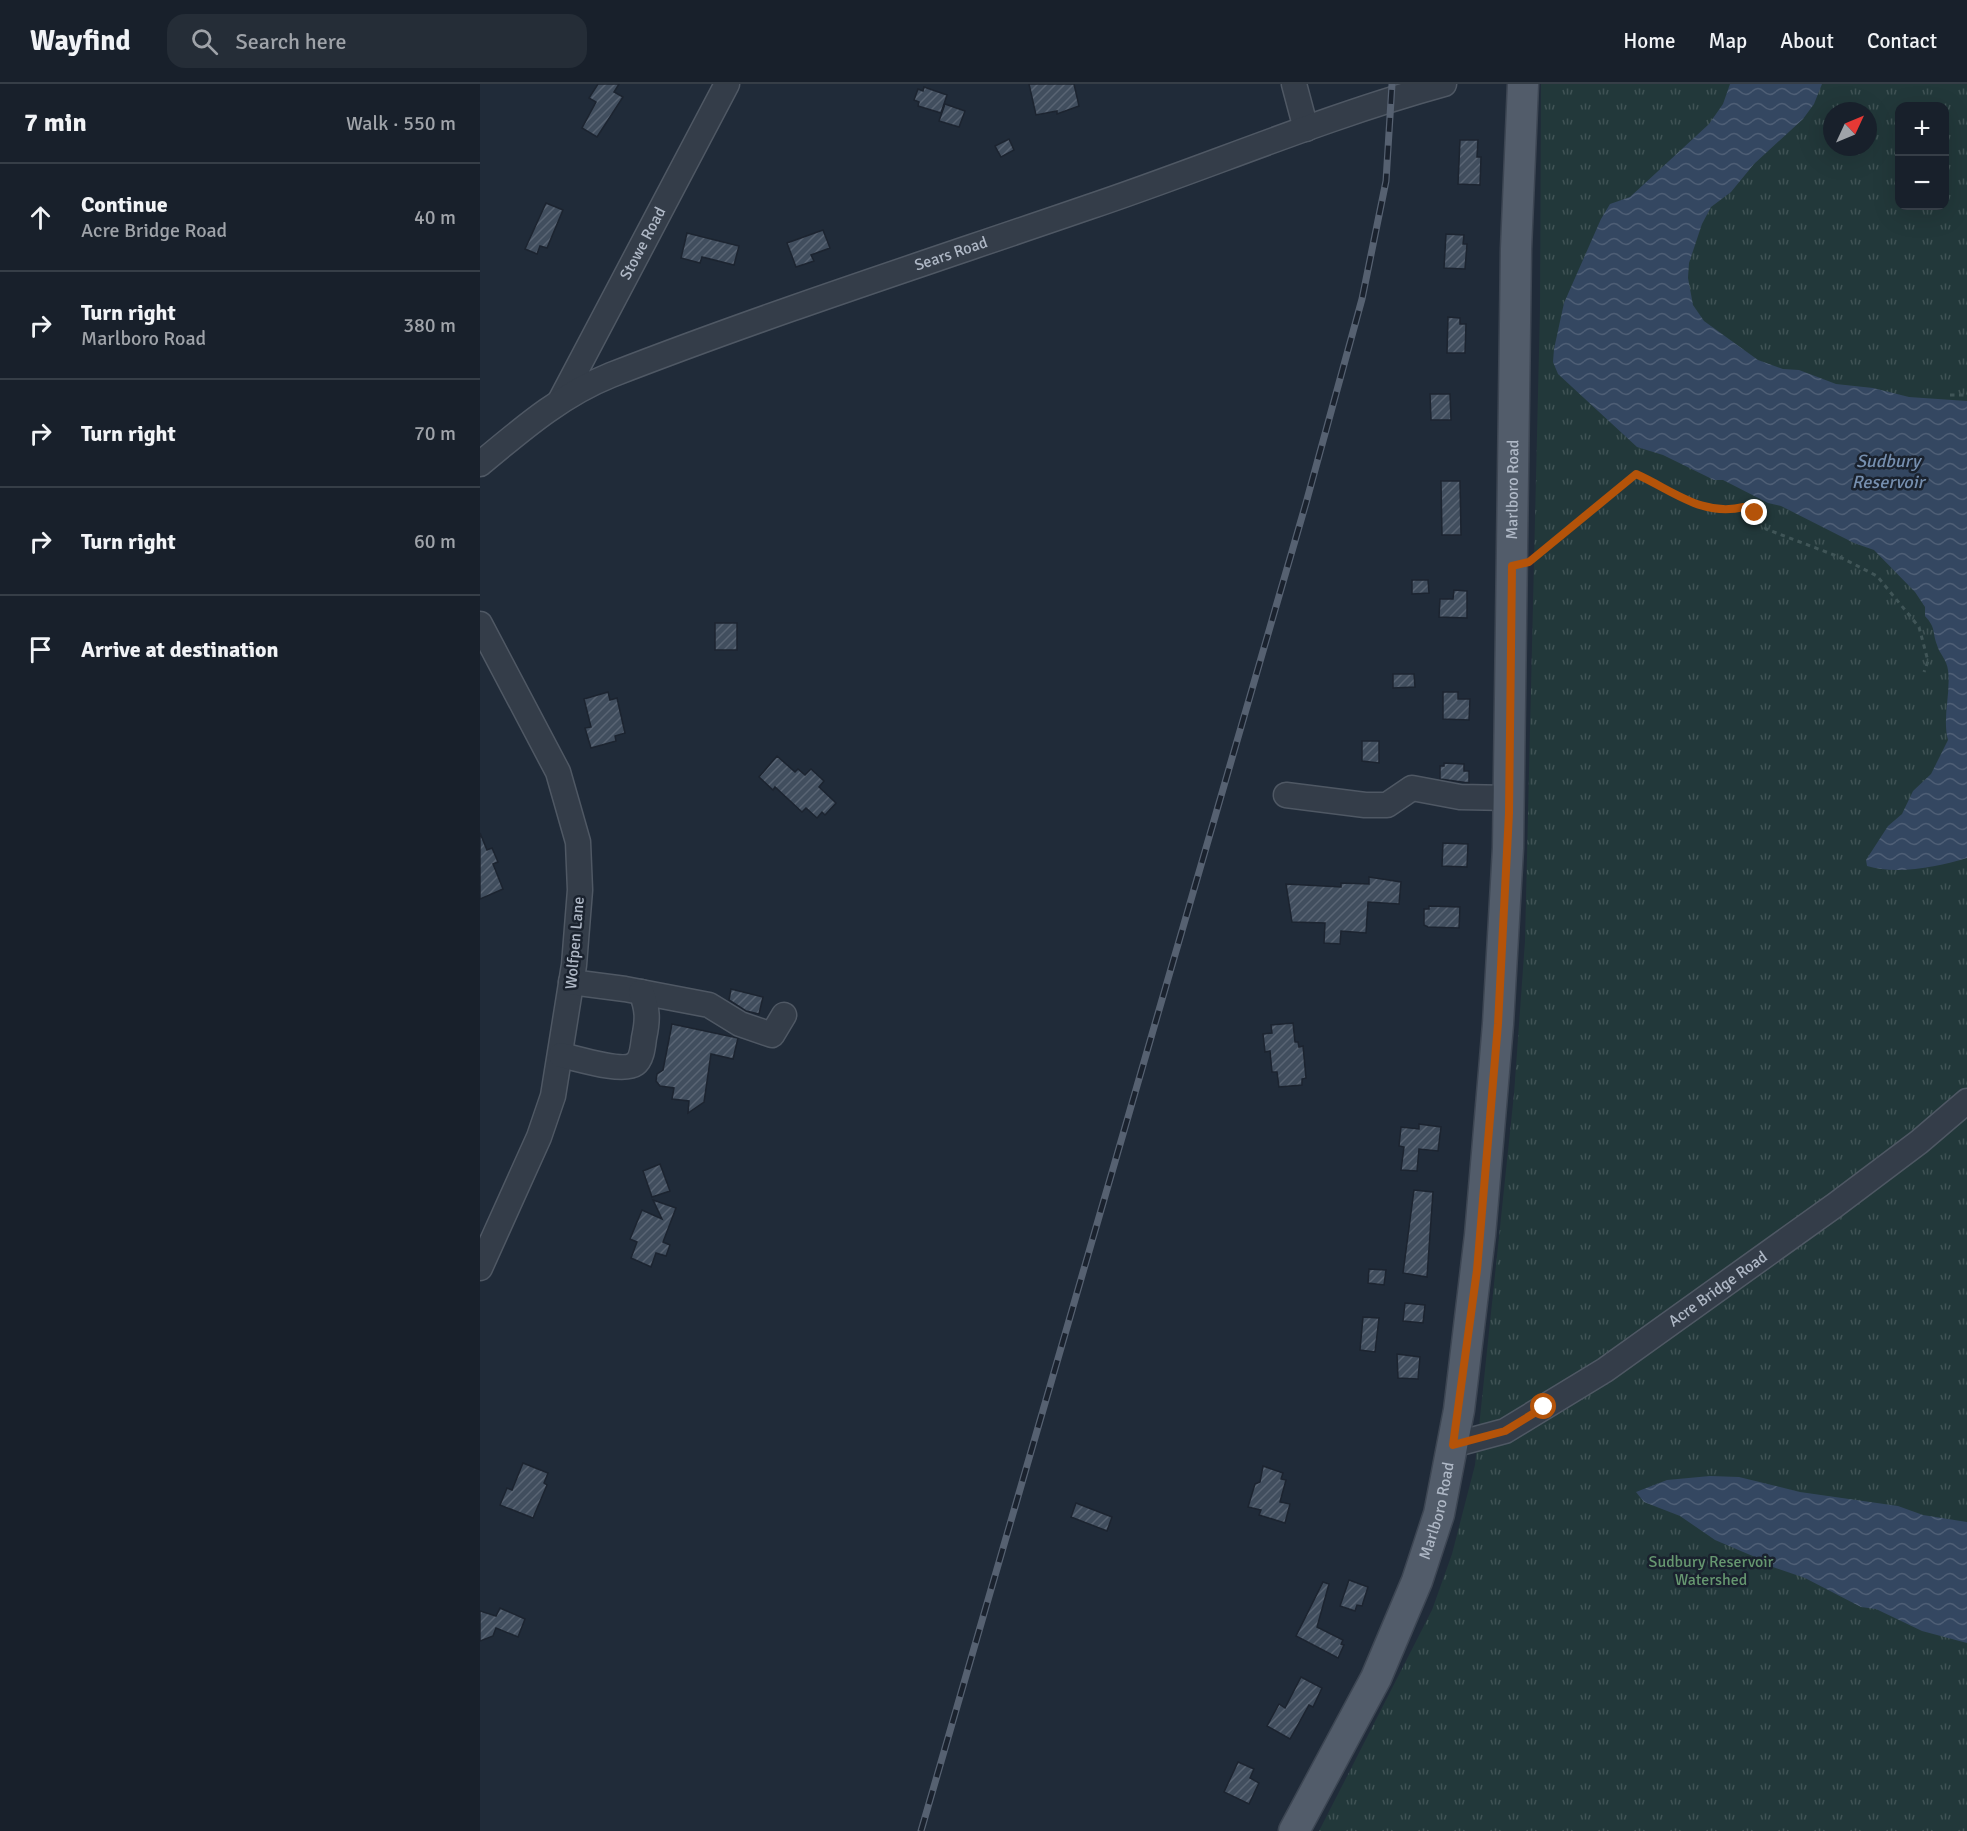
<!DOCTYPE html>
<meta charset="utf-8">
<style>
:root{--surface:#18202b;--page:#252d37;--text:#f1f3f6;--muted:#9fa3a9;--line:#363e47}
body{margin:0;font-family:Signika,sans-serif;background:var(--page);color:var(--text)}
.controls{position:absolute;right:18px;top:18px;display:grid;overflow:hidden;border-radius:12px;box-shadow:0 6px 24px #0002}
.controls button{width:54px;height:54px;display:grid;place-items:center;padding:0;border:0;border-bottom:2px solid var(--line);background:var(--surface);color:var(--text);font:30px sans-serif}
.compass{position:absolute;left:1343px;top:18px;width:54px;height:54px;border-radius:50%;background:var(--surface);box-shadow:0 6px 24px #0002;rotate:46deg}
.stop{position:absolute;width:18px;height:18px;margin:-14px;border:4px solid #b45309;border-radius:50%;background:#fff}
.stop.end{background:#b45309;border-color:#fff;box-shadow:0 2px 6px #0008}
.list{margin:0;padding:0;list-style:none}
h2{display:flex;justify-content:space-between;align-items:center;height:78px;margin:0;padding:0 24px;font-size:26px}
h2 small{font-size:20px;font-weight:400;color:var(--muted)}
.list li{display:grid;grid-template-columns:39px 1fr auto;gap:18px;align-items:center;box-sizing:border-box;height:108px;padding:0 24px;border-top:2px solid var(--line)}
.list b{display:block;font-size:22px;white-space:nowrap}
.list p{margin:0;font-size:20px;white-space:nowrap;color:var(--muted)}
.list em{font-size:20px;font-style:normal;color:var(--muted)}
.icon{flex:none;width:33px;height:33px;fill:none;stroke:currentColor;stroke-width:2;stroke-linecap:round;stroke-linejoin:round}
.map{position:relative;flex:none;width:1487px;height:1747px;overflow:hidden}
header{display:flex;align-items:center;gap:36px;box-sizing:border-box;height:84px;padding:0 30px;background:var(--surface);border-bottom:2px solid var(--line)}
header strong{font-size:28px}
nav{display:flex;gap:33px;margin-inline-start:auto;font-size:21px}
.search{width:420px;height:54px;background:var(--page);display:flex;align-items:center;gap:15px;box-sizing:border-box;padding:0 21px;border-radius:18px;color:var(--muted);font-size:22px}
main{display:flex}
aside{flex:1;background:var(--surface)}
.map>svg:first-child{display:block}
.grass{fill:url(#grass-tufts);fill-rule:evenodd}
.water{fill:url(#water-waves)}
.building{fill:url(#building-hatch);stroke:#1c2430;stroke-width:1.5}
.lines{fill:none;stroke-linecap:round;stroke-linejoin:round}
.minor-casing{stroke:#4f5864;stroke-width:27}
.major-casing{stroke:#3d4653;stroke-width:33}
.path{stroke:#405557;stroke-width:3;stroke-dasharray:4.5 4.5;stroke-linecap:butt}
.minor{stroke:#343d49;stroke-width:24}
.major{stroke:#525c6a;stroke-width:30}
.rail-casing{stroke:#566171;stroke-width:7}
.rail{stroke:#1a222e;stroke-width:4.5;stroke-dasharray:14;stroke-linecap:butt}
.route{stroke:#b45309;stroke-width:8}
.labels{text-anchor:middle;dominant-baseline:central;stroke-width:5;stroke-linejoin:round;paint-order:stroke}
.street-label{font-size:16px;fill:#afb8c6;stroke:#1a222e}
.park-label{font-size:16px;fill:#669770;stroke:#1a222e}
.water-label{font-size:18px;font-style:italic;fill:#768faf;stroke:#1a222e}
</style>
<header>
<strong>Wayfind</strong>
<div class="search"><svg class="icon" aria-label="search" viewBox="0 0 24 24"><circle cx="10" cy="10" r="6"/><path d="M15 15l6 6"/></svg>Search here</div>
<nav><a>Home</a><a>Map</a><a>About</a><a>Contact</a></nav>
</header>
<main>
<aside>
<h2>7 min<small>Walk · 550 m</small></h2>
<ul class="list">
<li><svg class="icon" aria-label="ahead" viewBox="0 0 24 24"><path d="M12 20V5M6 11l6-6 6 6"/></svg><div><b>Continue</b><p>Acre Bridge Road</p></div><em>40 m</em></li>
<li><svg class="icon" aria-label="right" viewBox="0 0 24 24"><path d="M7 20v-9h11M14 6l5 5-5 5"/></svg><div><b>Turn right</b><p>Marlboro Road</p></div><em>380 m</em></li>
<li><svg class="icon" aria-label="right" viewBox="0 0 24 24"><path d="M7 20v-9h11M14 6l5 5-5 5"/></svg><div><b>Turn right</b></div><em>70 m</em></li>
<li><svg class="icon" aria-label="right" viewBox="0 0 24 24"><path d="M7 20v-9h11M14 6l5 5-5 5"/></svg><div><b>Turn right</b></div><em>60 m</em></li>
<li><svg class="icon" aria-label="arrive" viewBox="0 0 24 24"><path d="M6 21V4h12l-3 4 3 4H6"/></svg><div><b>Arrive at destination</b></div></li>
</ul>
</aside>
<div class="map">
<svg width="1487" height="1747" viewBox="0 0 1487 1747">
<defs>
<pattern id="grass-tufts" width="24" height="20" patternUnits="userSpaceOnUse" patternTransform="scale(1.5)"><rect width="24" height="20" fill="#22383a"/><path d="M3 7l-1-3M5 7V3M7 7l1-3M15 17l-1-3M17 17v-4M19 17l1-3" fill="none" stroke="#405355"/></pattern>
<pattern id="water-waves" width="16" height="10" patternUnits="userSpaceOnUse" patternTransform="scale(1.5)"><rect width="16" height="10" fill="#344761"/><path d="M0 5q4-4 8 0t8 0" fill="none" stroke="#4f5f76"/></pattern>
<pattern id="building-hatch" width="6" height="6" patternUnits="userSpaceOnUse" patternTransform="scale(1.5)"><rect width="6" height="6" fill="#414e5e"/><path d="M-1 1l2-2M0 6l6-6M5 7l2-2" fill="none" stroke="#5a6574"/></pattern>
</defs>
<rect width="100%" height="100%" fill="#202b39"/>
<path class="grass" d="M1061 0H1487V1747H839L952 1526 972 1470 995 1381 1034 1010 1045 857 1060 225ZM1420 22H1464V122H1420ZM1352 27H1388V63H1352Z"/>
<g class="water">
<path d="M1250 0H1342L1334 20 1323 35 1274 80 1251 108 1231 123 1222 140 1209 179 1208 194 1213 221 1224 237 1278 276 1303 285 1319 286 1356 300 1393 304 1429 313 1487 317V774C1458 783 1416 791 1387 782L1386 776 1408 742 1422 730 1433 707 1451 690 1468 656C1462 634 1471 609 1468 586 1467 576 1459 569 1457 561 1452 547 1456 544 1445 532V523L1435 508 1394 466 1374 459 1301 422 1288 419 1243 396H1234L1183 371 1157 363 1078 290 1073 278 1074 265 1084 219 1121 135 1130 120 1150 113 1229 40 1243 20Z"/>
<path d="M1230 1392 1259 1393 1320 1408 1418 1422 1443 1431 1487 1438V1559L1442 1547 1396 1525 1381 1523 1325 1494 1293 1483 1289 1479 1235 1456 1200 1432 1164 1418 1156 1408 1187 1396Z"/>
</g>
<g class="building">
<path d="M118 0H139L134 8 143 13 117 53 102 44 116 18 109 14Z"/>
<path d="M549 0H594L599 22 577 30V27L556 31Z"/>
<path d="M444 3 467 11 461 29 438 22 439 18 434 16 438 5 443 7Z"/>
<path d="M465 20 485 27 479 43 459 37Z"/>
<path d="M529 55 534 66 521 73 515 62Z"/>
<path d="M980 56H998L997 73H1001L1000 101 978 100Z"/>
<path d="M66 119 83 126 67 164 60 162 57 170 45 165Z"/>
<path d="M343 146 350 164 331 171 334 177 316 183 307 159Z"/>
<path d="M207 149 259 162 254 181 222 173 220 179 201 174Z"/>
<path d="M966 150 984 151 983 160H987L985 185 964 184Z"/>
<path d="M968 233 980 234V240H986L985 269H967Z"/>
<path d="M950 310H970L971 336H951Z"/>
<path d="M961 397H980L981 451H962Z"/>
<path d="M932 496H948L949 509 932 510Z"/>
<path d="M974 506 987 507V534L959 533 960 515H973Z"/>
<rect x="235" y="539" width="22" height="27"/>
<path d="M913 590H934L935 603 913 604Z"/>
<path d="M128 608 130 616 137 614 145 649 135 652 136 657 111 664 105 644 111 643 104 615Z"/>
<path d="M963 608H978V615H990L989 636 963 635Z"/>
<path d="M882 657H899V679L882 677Z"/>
<path d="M297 672 315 688 318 685 325 691 331 685 344 697 339 703 356 719 345 731 342 728 337 734 326 724 322 728 295 703 293 706 279 693Z"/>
<path d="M964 679 984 680V687H989V699L960 695V682H964Z"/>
<path d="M0 749 7 766 12 764 18 778 13 780 23 805 0 815Z"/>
<path d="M963 759 988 760 987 783 962 782Z"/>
<path d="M889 793 921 798 919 820 888 818 886 849 861 847 860 860 844 859 845 839 812 838 806 800 861 803V799L889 800Z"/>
<path d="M949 822 980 823 979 844 948 843 944 841V825H949Z"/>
<path d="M251 905 283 913 279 930 266 927 249 916Z"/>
<path d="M813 939 815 958H818L819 963 823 962 826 994 822 995V1001L799 1003 797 988H792L790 967 785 968 783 950 792 949 791 941Z"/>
<path d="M192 940 258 954 253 975 231 970 224 1018 208 1029 209 1017 192 1015 194 1004 180 1002 176 997 177 990 183 986Z"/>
<path d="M939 1040 961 1043 958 1067 939 1065 937 1087 921 1086 924 1063 919 1062 921 1043 939 1045Z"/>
<path d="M180 1080 190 1107 172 1113 163 1087Z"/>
<path d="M934 1106 953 1108 947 1193 923 1189Z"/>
<path d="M173 1116 196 1124 183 1158 190 1161 186 1172 176 1169 171 1183 151 1174 157 1158 150 1155 162 1126 182 1135Z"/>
<path d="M889 1185 906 1186 904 1201 888 1199Z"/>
<path d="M925 1219 945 1221 943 1239 923 1237Z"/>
<path d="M883 1233 899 1234 895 1268 880 1266Z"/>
<path d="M917 1270 940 1273 938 1295 918 1294Z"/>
<path d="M43 1379 68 1389 64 1399 67 1401 53 1434 20 1421 27 1404 32 1406Z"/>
<path d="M783 1382 803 1389 801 1395 806 1396 800 1418 810 1420 805 1439 779 1431 781 1426 768 1423 775 1400 780 1398Z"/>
<path d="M596 1419 632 1433 627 1447 591 1433Z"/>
<path d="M869 1496 888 1503 882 1522 877 1521 875 1527 860 1522Z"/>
<path d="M843 1498 849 1500 837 1543 863 1556 861 1560 864 1561 858 1574 816 1552Z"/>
<path d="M20 1524 45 1535 38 1553 16 1544 13 1552 0 1557V1527L16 1532Z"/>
<path d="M821 1593 842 1604 833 1623 829 1621 810 1655 787 1642 799 1620 805 1624Z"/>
<path d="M758 1678 774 1685 770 1694 779 1699 769 1720 744 1708Z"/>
</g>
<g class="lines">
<g class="minor-casing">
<g id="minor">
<path d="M814 0 826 45"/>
<path id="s1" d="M80 317 247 0"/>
<path id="s2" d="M0 380C41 346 81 311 131 291 288 230 449 178 609 123 728 83 844 33 964 0"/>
<path d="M0 540 78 688 98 758 100 806 94 881 73 1012 59 1053 0 1184"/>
<path d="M806 711 885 721H907L932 704 980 713 1030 714"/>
<path d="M91 898 145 905 229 921 260 940 292 951 304 931"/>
<path d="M81 971C96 974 143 989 155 980 162 975 163 962 164 954 168 936 168 925 161 908"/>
<path id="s3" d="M973 1361 1025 1347 1125 1286 1354 1122 1439 1058 1487 1017"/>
</g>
</g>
<g class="major-casing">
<g id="major">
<path id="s4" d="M814 1747 896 1594 937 1497 959 1430 979 1326 1000 1151 1018 940 1028 764 1036 165 1043 0"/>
</g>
</g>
<g class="path">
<path d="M1470 311H1487"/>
<path d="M1053 475 1156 390C1194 407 1221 433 1264 423L1275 429 1286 445 1362 474 1397 492 1439 543 1448 577 1444 588"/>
</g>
<use href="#minor" class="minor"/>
<use href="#major" class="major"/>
<g class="rail-casing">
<path id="rail" d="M441 1747 826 419 882 215 906 97 912 0"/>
</g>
<use href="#rail" class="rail"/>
</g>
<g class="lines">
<path class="route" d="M1064 1323 1025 1347 973 1361 997 1186 1018 940 1029 729 1032 482 1049 478 1156 390C1194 407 1222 433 1264 423L1275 429"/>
</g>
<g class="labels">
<g class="street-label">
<text stroke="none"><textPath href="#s1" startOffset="178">Stowe Road</textPath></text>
<text stroke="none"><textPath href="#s2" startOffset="520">Sears Road</textPath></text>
<text stroke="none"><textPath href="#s4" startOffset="1378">Marlboro Road</textPath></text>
<text transform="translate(95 859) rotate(-85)">Wolfpen Lane</text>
<text stroke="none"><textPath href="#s3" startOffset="310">Acre Bridge Road</textPath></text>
<text stroke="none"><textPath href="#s4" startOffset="352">Marlboro Road</textPath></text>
</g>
<g class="park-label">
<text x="1231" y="1478">Sudbury Reservoir<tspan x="1231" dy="18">Watershed</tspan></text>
</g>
<g class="water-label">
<text x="1408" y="377">Sudbury<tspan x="1408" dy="21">Reservoir</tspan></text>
</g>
</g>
</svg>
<div class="controls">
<button>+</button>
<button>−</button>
</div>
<svg class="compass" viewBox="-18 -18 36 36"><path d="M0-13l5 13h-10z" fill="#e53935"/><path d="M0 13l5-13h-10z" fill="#9fa3a9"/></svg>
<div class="stop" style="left:1064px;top:1323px"></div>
<div class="stop end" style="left:1275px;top:429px"></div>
</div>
</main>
